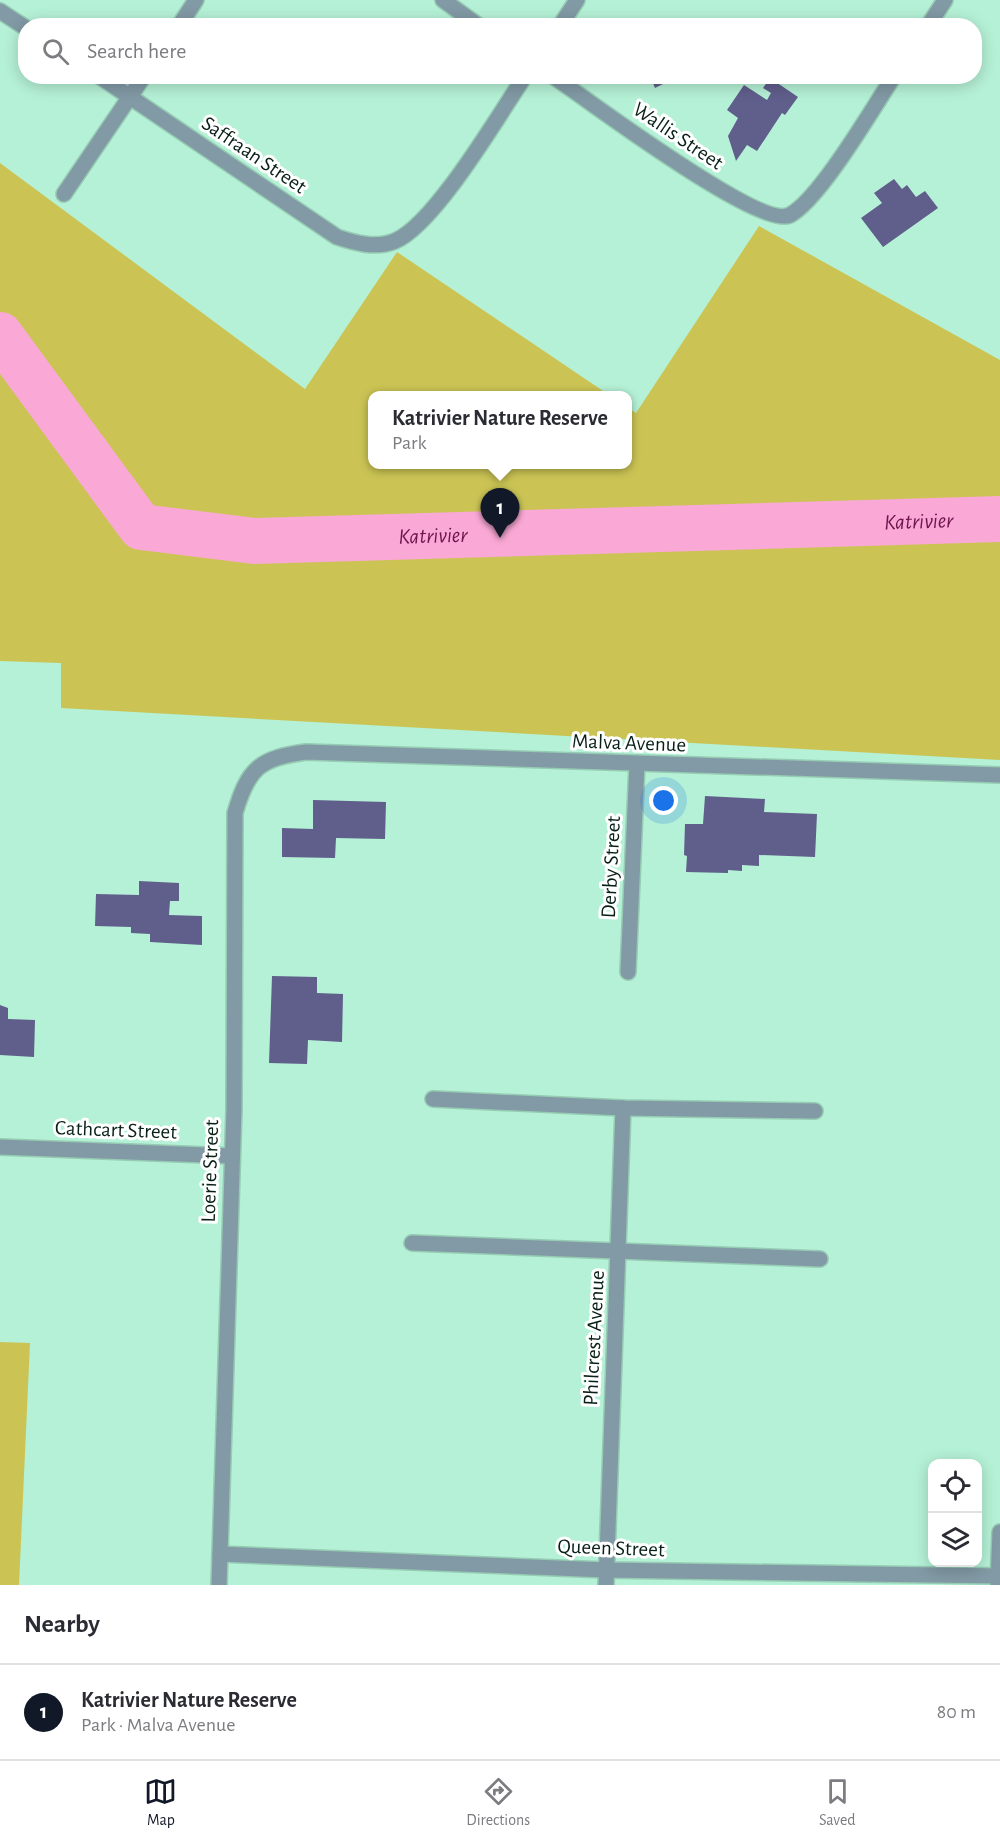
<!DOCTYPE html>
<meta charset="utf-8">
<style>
:root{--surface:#fff;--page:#f7f7f7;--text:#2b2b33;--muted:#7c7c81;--line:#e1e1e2;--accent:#111827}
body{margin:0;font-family:"Alegreya Sans",sans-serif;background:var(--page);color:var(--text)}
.controls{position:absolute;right:18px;bottom:18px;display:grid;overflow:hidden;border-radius:12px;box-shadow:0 3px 15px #0003}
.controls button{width:54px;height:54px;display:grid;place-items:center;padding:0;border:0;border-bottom:2px solid var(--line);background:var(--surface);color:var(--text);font:30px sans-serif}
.you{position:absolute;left:664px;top:801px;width:21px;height:21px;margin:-15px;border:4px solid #fff;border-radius:50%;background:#1a73e8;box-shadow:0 0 0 9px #1a73e833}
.badge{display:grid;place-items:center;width:39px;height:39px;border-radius:50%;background:var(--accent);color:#fff;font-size:20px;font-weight:700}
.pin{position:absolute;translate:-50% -50px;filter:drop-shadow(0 2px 3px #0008)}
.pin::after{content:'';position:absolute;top:32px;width:21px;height:18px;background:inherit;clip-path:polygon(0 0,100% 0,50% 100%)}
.popup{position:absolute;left:368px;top:391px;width:264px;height:78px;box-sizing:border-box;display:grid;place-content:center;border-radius:12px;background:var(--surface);filter:drop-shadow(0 2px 4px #0005);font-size:20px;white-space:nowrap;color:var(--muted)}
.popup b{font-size:22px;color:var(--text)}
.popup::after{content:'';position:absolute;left:50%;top:100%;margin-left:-12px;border:12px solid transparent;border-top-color:var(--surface)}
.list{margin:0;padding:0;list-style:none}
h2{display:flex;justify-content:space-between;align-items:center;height:78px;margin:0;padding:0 24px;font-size:26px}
h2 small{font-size:20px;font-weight:400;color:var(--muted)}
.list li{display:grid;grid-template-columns:39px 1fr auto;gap:18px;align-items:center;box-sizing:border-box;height:96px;padding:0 24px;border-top:2px solid var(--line)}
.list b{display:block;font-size:22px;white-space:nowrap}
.list p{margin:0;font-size:20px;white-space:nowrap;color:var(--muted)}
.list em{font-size:20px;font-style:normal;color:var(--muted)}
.icon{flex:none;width:33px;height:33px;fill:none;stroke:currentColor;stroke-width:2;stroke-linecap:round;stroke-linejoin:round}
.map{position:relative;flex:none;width:1000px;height:1585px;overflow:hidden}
.search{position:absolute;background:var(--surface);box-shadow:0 3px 15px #0003;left:18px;right:18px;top:18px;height:66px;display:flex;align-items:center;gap:15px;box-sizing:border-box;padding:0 21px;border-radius:24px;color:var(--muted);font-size:22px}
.sheet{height:174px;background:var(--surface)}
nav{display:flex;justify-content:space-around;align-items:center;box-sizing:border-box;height:84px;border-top:2px solid var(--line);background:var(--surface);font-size:16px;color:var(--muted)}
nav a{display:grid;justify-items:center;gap:3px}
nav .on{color:var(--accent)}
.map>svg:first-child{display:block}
.green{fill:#cbc454}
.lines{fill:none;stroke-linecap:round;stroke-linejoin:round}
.river{stroke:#faa8d5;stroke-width:46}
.building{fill:#605e8b}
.street-casing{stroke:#96cbb4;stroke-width:18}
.street{stroke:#829aa5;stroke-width:15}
.labels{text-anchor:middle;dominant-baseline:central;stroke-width:6;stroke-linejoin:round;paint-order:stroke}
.street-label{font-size:21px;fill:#082017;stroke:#fff}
.water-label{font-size:22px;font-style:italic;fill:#6e154f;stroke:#fff}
</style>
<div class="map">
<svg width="1000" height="1585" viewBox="0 0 1000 1585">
<rect width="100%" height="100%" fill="#b5f1d6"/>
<g class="green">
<path d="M0 163 305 389 397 252 609 395 372 396V464H628V408L636 413 759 226 1000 360V760L61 708V663L0 661Z"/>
<path d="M0 1342 30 1343 19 1585H0Z"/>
</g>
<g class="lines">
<path class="river" id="s1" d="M0 335 141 527 254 541 1000 519"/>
</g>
<g class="building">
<path d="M650 76H669L671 80 655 88Z"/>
<path d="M770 78 798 97 785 115 782 113 757 151 747 145 736 161 728 136 738 118 727 110 744 85 767 100 771 93 763 88Z"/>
<path d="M894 179 902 189 907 185 916 197 925 191 938 208 883 247 861 218 882 203 874 193Z"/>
<path d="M705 796 765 799 764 812 817 814 815 857 759 855V866L742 865V871L728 870V873L686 872 687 856 684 855 685 824H703Z"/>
<path d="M313 800 386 802 385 839 336 838 335 858 282 857V828L313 829Z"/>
<path d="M139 881 179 883V901H170L169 915 202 916V945L150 942V934L131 933V927L95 926 96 894 139 895Z"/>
<path d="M272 976 317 977V993L343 994 342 1042 308 1040 307 1064 269 1063Z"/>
<path d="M0 1005 8 1008V1019L35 1020 34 1057 0 1055Z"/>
</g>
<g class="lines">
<g class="street-casing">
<g id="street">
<path d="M443 0 479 26"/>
<path d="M0 11 26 28"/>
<path d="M179 26 196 0"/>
<path d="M560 26 577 0"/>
<path d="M928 26 945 0"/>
<path d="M99 76 337 237C355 243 376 249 395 241 435 224 498 116 525 76"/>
<path d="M553 76C586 99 761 230 790 215 820 199 873 108 894 76"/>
<path d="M64 194 144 76"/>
<path d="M628 972 637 764"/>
<path d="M433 1099 623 1108 815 1111"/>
<path d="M0 1147 232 1156"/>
<path d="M412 1243 820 1259"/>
<path d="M220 1554 606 1570 1000 1576"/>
<path d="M998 1583 1000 1532"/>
<path d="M219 1585 234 1109 235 813C248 768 260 758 306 752L1000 775"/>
<path d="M606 1585 623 1108"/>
</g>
</g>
<use href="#street" class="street"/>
</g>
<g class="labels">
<g class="street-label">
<text transform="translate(678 136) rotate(34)">Wallis Street</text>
<text transform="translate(254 155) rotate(34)">Saffraan Street</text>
<text transform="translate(629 743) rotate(2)">Malva Avenue</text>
<text transform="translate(611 867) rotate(-87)">Derby Street</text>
<text transform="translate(116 1130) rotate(2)">Cathcart Street</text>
<text transform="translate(210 1171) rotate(-88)">Loerie Street</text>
<text transform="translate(594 1338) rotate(-87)">Philcrest Avenue</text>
<text transform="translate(611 1548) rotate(2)">Queen Street</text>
</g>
<g class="water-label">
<text stroke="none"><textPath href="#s1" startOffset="1017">Katrivier</textPath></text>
<text stroke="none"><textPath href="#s1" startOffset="531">Katrivier</textPath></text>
</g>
</g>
</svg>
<div class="controls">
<button><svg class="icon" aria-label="locate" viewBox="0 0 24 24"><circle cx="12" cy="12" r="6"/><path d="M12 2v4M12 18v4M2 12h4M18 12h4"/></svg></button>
<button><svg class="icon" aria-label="layers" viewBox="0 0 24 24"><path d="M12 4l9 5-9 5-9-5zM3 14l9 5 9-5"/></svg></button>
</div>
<div class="you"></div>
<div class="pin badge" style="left:500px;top:538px">1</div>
<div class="popup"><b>Katrivier Nature Reserve</b>Park</div>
<div class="search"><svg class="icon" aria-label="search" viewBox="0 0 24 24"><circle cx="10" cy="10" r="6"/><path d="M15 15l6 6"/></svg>Search here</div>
</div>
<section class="sheet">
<h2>Nearby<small></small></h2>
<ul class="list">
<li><span class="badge">1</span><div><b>Katrivier Nature Reserve</b><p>Park · Malva Avenue</p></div><em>80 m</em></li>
</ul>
</section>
<nav>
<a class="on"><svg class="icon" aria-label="map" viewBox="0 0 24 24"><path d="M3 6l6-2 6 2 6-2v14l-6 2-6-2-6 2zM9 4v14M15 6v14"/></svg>Map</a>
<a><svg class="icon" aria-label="directions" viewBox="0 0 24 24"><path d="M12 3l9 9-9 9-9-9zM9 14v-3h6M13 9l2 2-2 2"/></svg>Directions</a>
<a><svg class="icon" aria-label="saved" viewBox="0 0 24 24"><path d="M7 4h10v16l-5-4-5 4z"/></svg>Saved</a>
</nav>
